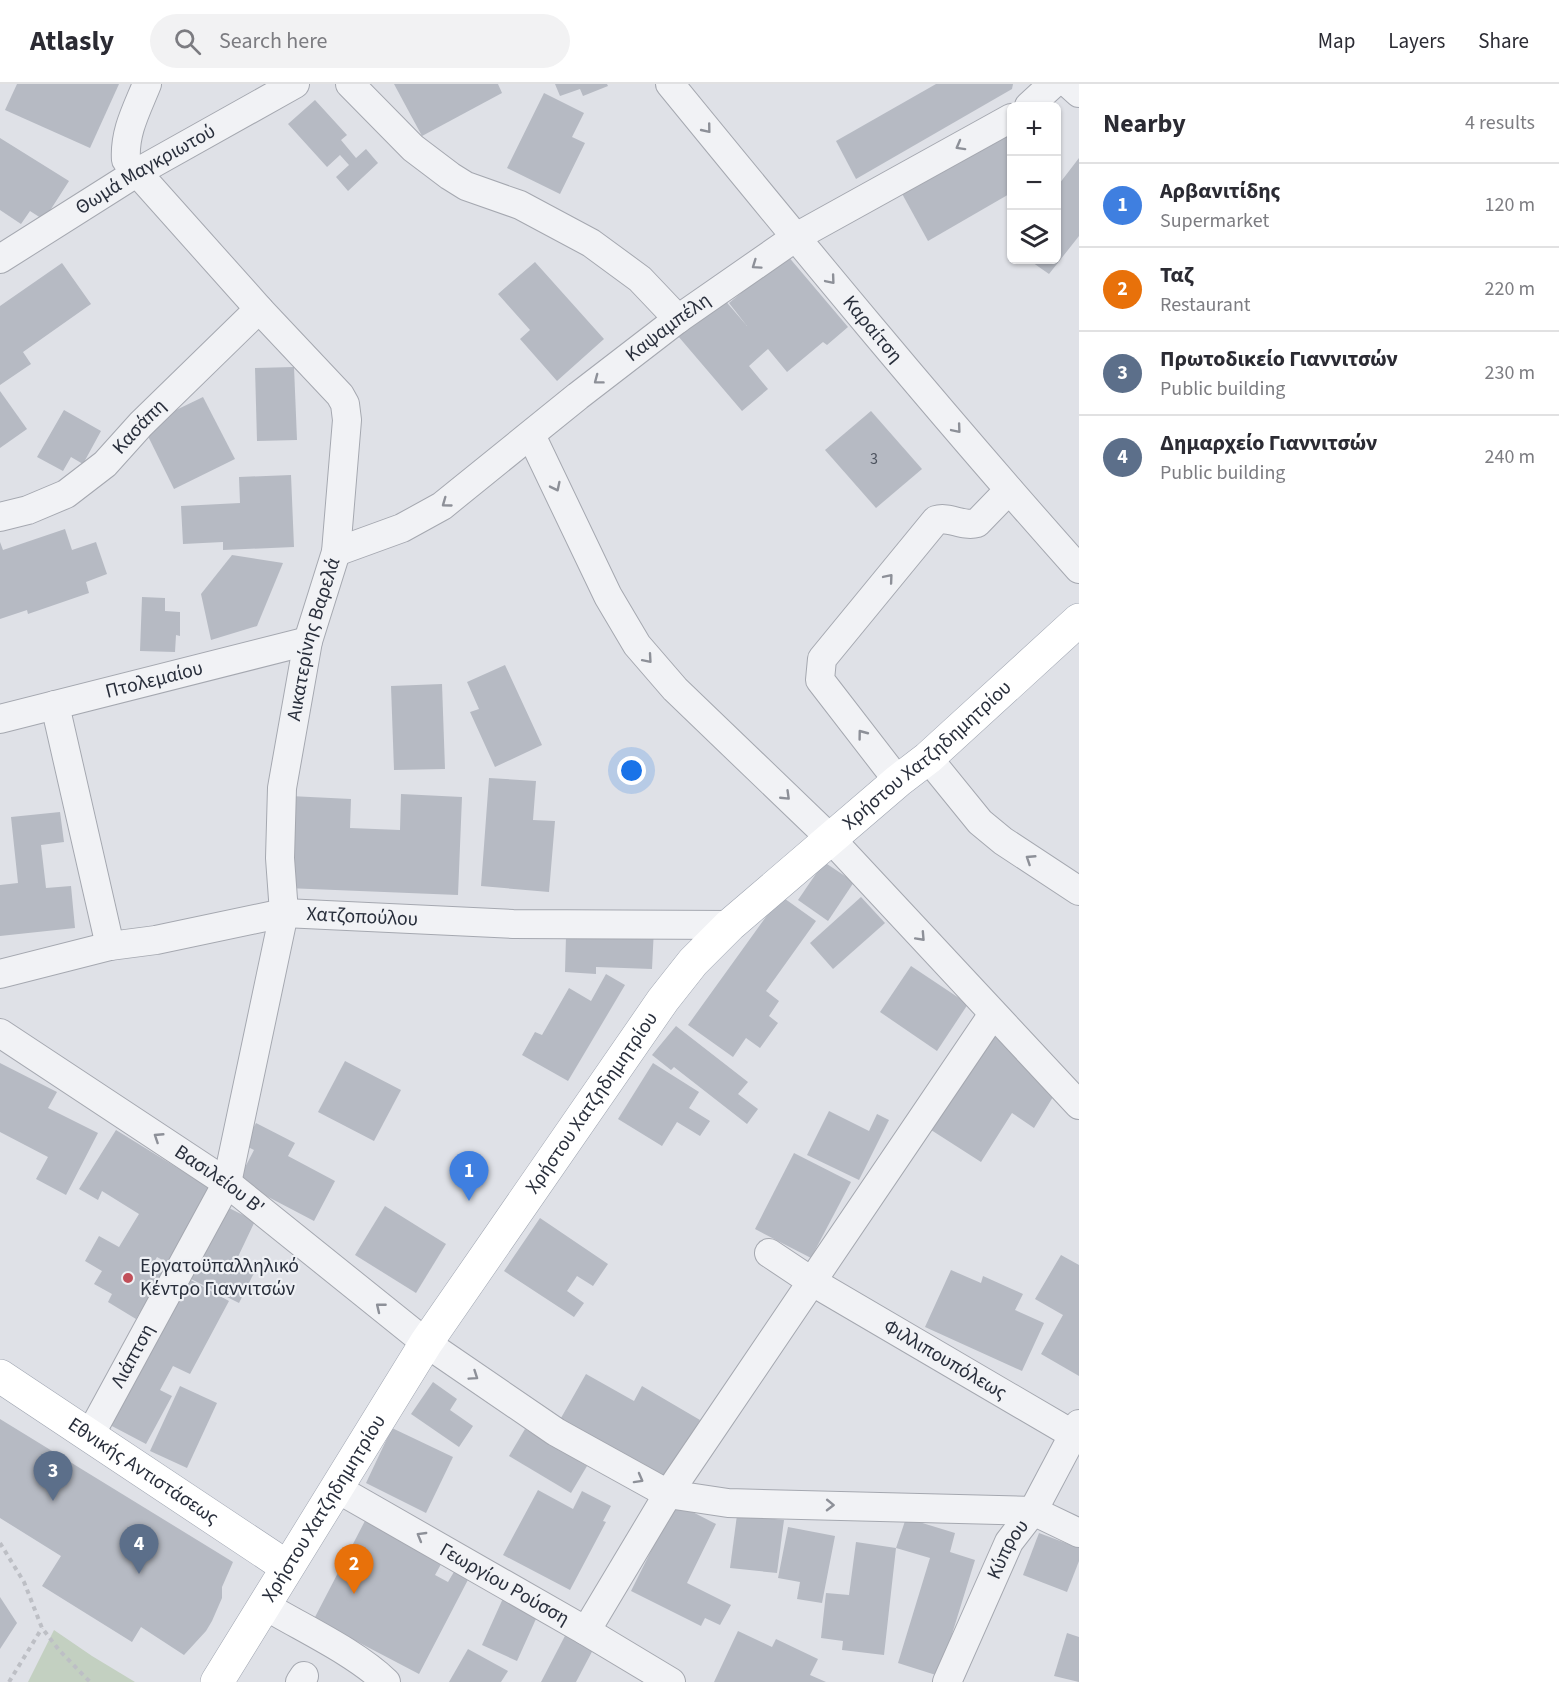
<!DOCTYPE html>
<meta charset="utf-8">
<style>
:root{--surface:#fff;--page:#f2f2f3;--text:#2b2b33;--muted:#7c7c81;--line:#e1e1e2;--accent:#c14f59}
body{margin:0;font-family:"Source Sans 3",sans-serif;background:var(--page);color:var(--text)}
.controls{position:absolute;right:18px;top:18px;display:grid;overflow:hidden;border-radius:9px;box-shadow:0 2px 4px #0004}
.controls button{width:54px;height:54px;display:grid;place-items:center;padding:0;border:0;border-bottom:2px solid var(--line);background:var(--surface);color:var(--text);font:30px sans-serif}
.you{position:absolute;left:632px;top:687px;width:21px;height:21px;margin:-15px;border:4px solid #fff;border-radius:50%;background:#1a73e8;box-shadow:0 0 0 9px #1a73e833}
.badge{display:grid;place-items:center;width:39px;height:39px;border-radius:50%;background:var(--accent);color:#fff;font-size:20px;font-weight:700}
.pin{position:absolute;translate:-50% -50px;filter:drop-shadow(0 2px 3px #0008)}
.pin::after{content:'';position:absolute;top:32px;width:21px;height:18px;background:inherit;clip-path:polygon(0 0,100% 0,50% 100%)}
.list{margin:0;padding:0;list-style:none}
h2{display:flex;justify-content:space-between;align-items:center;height:78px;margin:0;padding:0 24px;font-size:26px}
h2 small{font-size:20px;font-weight:400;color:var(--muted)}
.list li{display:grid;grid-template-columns:39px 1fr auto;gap:18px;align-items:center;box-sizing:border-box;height:84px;padding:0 24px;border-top:2px solid var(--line)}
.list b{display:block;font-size:22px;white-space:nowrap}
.list p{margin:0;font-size:20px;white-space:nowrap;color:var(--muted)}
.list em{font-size:20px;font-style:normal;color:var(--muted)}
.icon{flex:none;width:33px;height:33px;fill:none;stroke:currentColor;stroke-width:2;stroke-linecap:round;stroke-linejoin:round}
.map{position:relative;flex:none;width:1079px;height:1598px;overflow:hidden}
header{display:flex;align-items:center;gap:36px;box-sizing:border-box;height:84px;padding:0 30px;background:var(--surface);border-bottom:2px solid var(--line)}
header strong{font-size:28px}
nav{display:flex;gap:33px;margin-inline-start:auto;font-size:21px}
.search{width:420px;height:54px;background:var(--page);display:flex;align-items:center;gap:15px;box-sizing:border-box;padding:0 21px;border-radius:33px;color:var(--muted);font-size:22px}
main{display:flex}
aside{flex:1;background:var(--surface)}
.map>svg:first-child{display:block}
.green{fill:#c3d0c1}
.building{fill:#b6bac3}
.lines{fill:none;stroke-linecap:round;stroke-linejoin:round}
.minor-casing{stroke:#a5a8b0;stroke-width:30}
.major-casing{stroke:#9fa5b1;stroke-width:34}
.path{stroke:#bdbfc5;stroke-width:4;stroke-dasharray:4.5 4.5;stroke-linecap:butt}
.minor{stroke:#f1f2f5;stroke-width:28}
.major{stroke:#fff;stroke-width:33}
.oneway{stroke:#8d9098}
.poi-dot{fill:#c14f59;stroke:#eef0f4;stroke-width:2}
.labels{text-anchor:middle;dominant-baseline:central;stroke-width:4.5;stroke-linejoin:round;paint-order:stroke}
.number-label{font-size:16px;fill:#4c525e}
.street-label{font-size:20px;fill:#292f3c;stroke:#eef0f4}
.poi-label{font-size:20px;fill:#292f3c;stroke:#eef0f4;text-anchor:start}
</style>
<header>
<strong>Atlasly</strong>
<div class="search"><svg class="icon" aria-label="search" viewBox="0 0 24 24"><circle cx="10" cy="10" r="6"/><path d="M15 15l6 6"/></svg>Search here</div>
<nav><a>Map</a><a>Layers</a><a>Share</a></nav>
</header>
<main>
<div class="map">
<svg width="1079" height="1598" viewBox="0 0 1079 1598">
<rect width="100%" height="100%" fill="#dfe1e7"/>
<path class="green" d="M54 1546 92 1572 135 1598H28Z"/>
<g class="building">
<path d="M17 0H119L90 64 5 26Z"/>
<path d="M394 0H498L502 9 422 52Z"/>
<path d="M555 0H607L608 2 583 12 580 5 560 12Z"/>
<path d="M936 0H1013L1012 5 856 95 836 57Z"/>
<path d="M544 9 584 29 572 53 585 59 560 110 507 84Z"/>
<path d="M315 16 347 51 341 56 356 74 366 65 378 79 348 107 336 93 349 81 340 71 327 83 288 40Z"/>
<path d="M1011 42V109L928 157 900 106Z"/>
<path d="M0 54 69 97 44 136 30 127 21 140 0 126Z"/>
<path d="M1079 74V152L1049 190 1029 176H1056V104Z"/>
<path d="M787 171 848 243 827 261 823 258 787 288 768 265 749 282 768 305 742 327 678 252 723 214 747 242 729 219Z"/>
<path d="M535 178 604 255 557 297 520 255 530 246 498 210Z"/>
<path d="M62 179 91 220 23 268 31 280 0 301V222Z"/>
<path d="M294 283 297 356 257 357 255 284Z"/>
<path d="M0 307 27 345 0 364Z"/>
<path d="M203 313 235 375 174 405 143 342Z"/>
<path d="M64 326 101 347 83 380 71 373 63 387 37 373Z"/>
<path d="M871 327 922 385 876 424 825 366Z"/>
<path d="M291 391 294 463 223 466V458L183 460 181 422 240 419 239 393Z"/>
<path d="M65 445 72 466 96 458 107 490 86 498 89 509 28 530 27 526 0 535V458L3 466Z"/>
<path d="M232 471 283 479 257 542 211 556 201 510Z"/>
<path d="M142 513 165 514V527L180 528V552L176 551 175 568 140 567Z"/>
<path d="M505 581 542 661 495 683 470 628 479 625 467 598Z"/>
<path d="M442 600 445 685 394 686 391 602Z"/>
<path d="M489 694 536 697 533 736 555 737 549 808 481 802Z"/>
<path d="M401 710 462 713 458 811 286 804 290 712 351 715 350 744 400 746Z"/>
<path d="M60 728 64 758 41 761 46 804 71 802 75 844 0 852V801L18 799 11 733Z"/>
<path d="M824 778 854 798 828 837 798 816Z"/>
<path d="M781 812 816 837 766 907 779 917 769 932 778 939 760 964 746 954 733 973 688 941Z"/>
<path d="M861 813 885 839 833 885 810 859Z"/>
<path d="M654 844 652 885 596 883V890L565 888 566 852Z"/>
<path d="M911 882 968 920 937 967 880 928Z"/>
<path d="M606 890 625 901 568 997 522 971 535 948 542 951 569 904 591 917Z"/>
<path d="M676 942 748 998 738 1010 758 1025 747 1040 674 983 671 986 652 971Z"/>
<path d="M989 947 1056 1008 1034 1044 1012 1029 981 1078 928 1044Z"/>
<path d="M345 977 401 1006 374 1057 318 1028Z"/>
<path d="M0 979 57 1008 48 1024 98 1049 66 1111 36 1095 48 1073 0 1048Z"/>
<path d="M653 979 699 1008 689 1024 710 1037 700 1052 677 1038 662 1062 618 1035Z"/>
<path d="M829 1027 869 1047 877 1030 889 1036 859 1096 807 1071Z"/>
<path d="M256 1039 295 1059 288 1072 335 1097 314 1137 238 1097 254 1066 244 1061Z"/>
<path d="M116 1046 218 1109 173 1182 157 1173 152 1182 163 1189 136 1235 108 1218 112 1210 94 1200 102 1187 85 1177 99 1152 119 1163 139 1130 102 1107 98 1116 79 1105Z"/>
<path d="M794 1069 851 1098 811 1174 755 1145Z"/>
<path d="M385 1122 446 1160 416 1209 355 1171Z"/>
<path d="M227 1123 255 1137 236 1177 255 1187 239 1219 191 1195Z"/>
<path d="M540 1134 608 1180 593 1202 577 1192 567 1207 584 1219 574 1233 504 1187Z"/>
<path d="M1061 1171 1079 1181V1292L1041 1270 1063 1231 1035 1215Z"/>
<path d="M951 1186 981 1199 983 1192 1023 1210 1015 1226 1044 1239 1022 1287 925 1243Z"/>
<path d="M189 1195 229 1217 190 1290 173 1282 160 1306 172 1312 146 1360 110 1341Z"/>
<path d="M586 1290 634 1317 642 1302 700 1336 663 1401 557 1341Z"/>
<path d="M433 1298 457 1315 450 1326 473 1342 459 1363 411 1330Z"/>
<path d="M180 1302 217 1319 187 1384 150 1367Z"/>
<path d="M0 1335 233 1478 222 1503V1514L212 1537 206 1547 184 1571 141 1543 132 1558 42 1502 61 1472 0 1434Z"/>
<path d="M392 1344 453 1373 426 1429 366 1399Z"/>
<path d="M525 1345 587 1382 571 1409 509 1372Z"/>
<path d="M538 1406 573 1425 582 1407 611 1422 603 1437 606 1438 570 1506 503 1471Z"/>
<path d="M675 1419 716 1440 687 1499 731 1521 720 1541 705 1534 701 1542 631 1507Z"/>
<path d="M737 1431 784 1436 777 1489 730 1484Z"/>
<path d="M367 1433 445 1473 435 1491 448 1498 458 1481 472 1488 419 1590 314 1535Z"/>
<path d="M906 1434 955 1449 950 1468 975 1476 939 1592 898 1579 930 1474 896 1464Z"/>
<path d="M788 1443 835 1452 822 1519 797 1515 800 1498 778 1494Z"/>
<path d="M1039 1449 1079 1464V1477L1067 1508 1023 1491Z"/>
<path d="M856 1458 896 1464 884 1571 842 1566 843 1557 821 1554 826 1509 849 1511Z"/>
<path d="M505 1510 540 1526 517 1577 482 1561Z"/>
<path d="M0 1513 17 1539 0 1565Z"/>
<path d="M738 1547 772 1563 776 1555 818 1575 810 1591 826 1598H714Z"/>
<path d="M567 1548 595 1562 576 1598H541Z"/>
<path d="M1067 1549 1079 1553V1598L1054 1592Z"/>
<path d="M468 1565 508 1587 501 1598H449Z"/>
</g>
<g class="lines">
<g class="minor-casing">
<g id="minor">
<path d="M350 0 413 64 450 92 466 102 520 121 591 159 640 195 678 235"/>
<path id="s1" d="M670 0C804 164 938 327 1079 485"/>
<path d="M1069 0 1079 9"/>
<path d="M1029 22 1053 0"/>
<path id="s2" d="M0 175 136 89 295 0"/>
<path d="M531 351 608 512 637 561 675 605 830 754 1079 1021"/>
<path id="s3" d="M0 433 28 426 66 410 105 380 141 340 259 225"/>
<path id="s4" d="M336 468 402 444 442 422 578 312 678 235 796 153 1011 34"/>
<path d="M55 621 110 862"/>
<path id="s5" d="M0 635 308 557"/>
<path d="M928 674 980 738 1003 757 1079 807"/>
<path d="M898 697 820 596 822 575 936 436C949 432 963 443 977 439L1009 406"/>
<path id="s6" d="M0 890 110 862 156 856 284 829 513 840 730 841"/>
<path id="s7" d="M0 949 227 1099 426 1259 556 1348 668 1410 728 1419 1033 1427 1079 1449"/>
<path id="s8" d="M769 1169 811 1197 1079 1354"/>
<path id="s9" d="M90 1351 227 1099 284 829 280 774 282 704 308 557 336 468 347 336 345 320 340 311 259 225 126 76C124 48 137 25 147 0"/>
<path id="s10" d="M336 1404 586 1547 671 1598"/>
<path d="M264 1521C302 1544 355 1568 386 1598"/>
<path d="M586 1547 668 1410 993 930"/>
<path d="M300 1598 304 1592"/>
<path id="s11" d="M947 1598 1009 1458 1033 1427 1079 1340"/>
</g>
</g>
<g class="major-casing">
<g id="major">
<path id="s12" d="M0 1292 287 1483"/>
<path id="s13" d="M217 1598 426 1259 663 916 693 878 730 841 898 697 928 674 1079 536"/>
</g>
</g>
<g class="path">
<path d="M0 1459 24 1498 42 1544 59 1566 90 1598"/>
<path d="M9 1598 42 1544"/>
</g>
<use href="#minor" class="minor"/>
<use href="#major" class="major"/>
</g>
<defs><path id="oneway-chevron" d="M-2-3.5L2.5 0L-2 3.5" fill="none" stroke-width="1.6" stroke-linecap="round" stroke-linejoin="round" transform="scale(1.5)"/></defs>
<g class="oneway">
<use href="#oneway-chevron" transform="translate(707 45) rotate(51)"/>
<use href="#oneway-chevron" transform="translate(960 62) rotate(151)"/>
<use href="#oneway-chevron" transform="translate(756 181) rotate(145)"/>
<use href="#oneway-chevron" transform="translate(831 196) rotate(50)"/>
<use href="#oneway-chevron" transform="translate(598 296) rotate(143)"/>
<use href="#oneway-chevron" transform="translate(957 345) rotate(50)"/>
<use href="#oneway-chevron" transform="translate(556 403) rotate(64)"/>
<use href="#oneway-chevron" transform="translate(446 419) rotate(144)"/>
<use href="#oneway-chevron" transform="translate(889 494) rotate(-50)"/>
<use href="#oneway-chevron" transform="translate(648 575) rotate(49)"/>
<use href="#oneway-chevron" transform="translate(862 650) rotate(-127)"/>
<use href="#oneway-chevron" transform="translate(786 712) rotate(44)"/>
<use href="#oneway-chevron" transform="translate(1030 775) rotate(-147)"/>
<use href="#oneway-chevron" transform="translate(921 853) rotate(47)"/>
<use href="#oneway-chevron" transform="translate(158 1053) rotate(-147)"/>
<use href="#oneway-chevron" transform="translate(380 1223) rotate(-141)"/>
<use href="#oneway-chevron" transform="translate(474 1292) rotate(34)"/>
<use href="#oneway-chevron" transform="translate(639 1395) rotate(29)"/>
<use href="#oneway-chevron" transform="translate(830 1421) rotate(1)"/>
<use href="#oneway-chevron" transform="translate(421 1452) rotate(-150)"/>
</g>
<circle class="poi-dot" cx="128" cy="1194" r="6"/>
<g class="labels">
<g class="number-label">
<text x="874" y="375">3</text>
</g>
<g class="street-label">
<text stroke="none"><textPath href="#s2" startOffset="171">Θωμά Μαγκριωτού</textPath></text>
<text stroke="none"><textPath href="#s4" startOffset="404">Καψαμπέλη</textPath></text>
<text stroke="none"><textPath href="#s1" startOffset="318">Καραίτση</textPath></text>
<text stroke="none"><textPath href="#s3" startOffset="170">Κασάπη</textPath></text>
<text stroke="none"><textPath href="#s9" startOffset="840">Αικατερίνης Βαρελά</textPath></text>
<text stroke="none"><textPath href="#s5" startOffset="159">Πτολεμαίου</textPath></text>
<text stroke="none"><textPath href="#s13" startOffset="1176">Χρήστου Χατζηδημητρίου</textPath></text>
<text stroke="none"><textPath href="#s6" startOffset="369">Χατζοπούλου</textPath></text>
<text stroke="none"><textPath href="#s13" startOffset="690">Χρήστου Χατζηδημητρίου</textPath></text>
<text stroke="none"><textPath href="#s7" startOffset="264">Βασιλείου Β'</textPath></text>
<text stroke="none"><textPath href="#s9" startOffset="90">Λιάπτση</textPath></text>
<text stroke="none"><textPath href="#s8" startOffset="206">Φιλλιπουπόλεως</textPath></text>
<text stroke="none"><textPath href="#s12" startOffset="172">Εθνικής Αντιστάσεως</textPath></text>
<text stroke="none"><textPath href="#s13" startOffset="204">Χρήστου Χατζηδημητρίου</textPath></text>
<text stroke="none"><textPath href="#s11" startOffset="146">Κύπρου</textPath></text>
<text stroke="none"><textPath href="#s10" startOffset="194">Γεωργίου Ρούσση</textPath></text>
</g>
<g class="poi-label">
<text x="140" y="1182">Εργατοϋπαλληλικό<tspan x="140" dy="23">Κέντρο Γιαννιτσών</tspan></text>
</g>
</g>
</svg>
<div class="controls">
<button>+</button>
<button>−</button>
<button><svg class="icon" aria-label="layers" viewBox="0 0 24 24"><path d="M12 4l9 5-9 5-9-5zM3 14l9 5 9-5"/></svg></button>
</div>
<div class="you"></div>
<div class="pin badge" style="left:469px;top:1117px;background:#3f7fe0">1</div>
<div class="pin badge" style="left:354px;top:1510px;background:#e8710a">2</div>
<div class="pin badge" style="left:53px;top:1417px;background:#5c6f8a">3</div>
<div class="pin badge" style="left:139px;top:1490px;background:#5c6f8a">4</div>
</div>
<aside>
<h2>Nearby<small>4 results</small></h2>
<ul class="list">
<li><span class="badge" style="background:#3f7fe0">1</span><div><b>Αρβανιτίδης</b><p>Supermarket</p></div><em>120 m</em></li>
<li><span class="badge" style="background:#e8710a">2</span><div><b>Ταζ</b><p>Restaurant</p></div><em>220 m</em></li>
<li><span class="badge" style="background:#5c6f8a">3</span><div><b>Πρωτοδικείο Γιαννιτσών</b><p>Public building</p></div><em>230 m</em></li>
<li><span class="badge" style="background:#5c6f8a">4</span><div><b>Δημαρχείο Γιαννιτσών</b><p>Public building</p></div><em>240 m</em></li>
</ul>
</aside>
</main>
